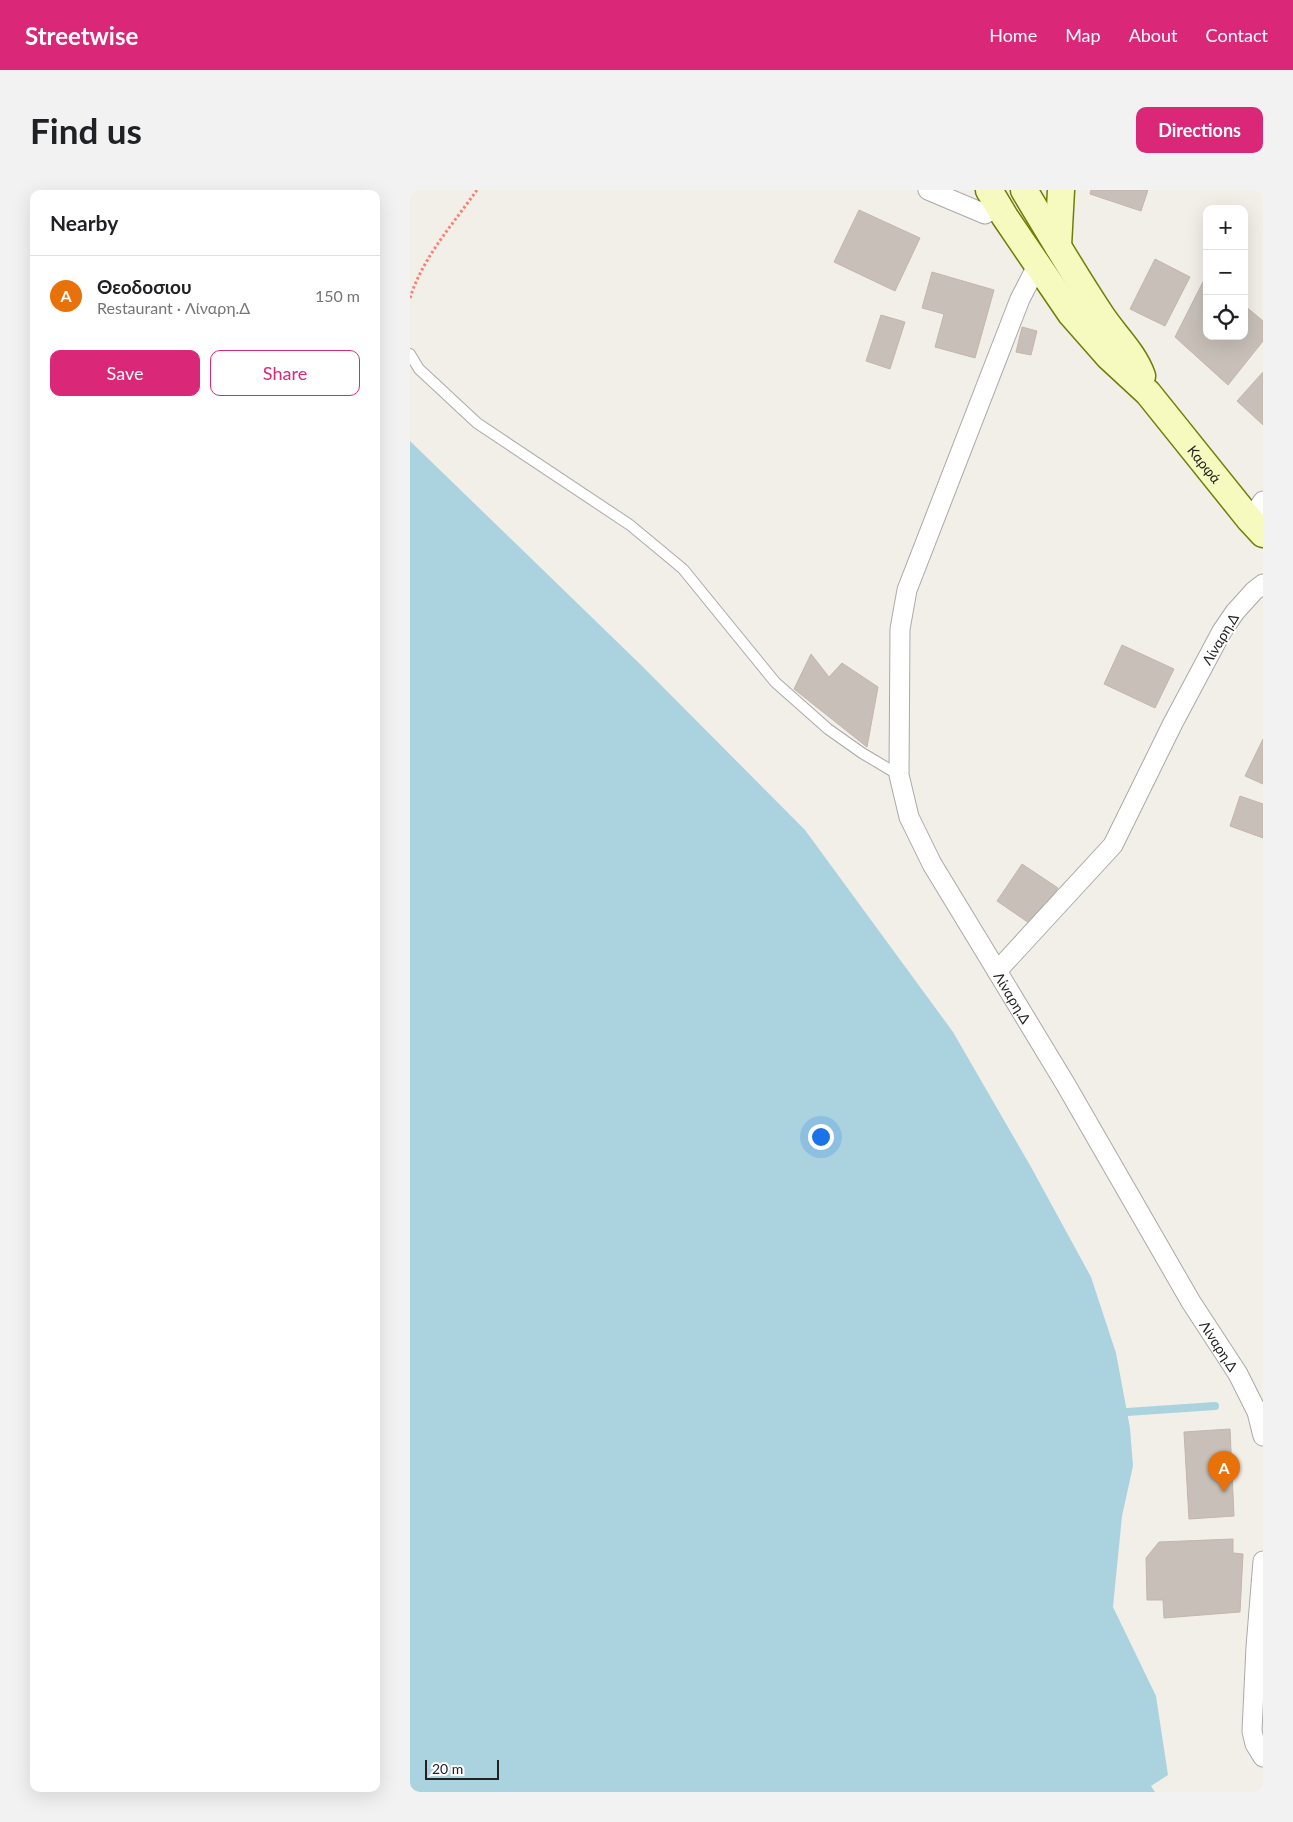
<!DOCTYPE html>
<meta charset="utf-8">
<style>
:root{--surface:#fff;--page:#f2f2f2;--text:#202124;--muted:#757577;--line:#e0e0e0;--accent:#db2777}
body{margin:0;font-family:Lato,sans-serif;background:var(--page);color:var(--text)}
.controls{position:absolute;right:15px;top:15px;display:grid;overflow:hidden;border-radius:10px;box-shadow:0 5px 20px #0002}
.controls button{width:45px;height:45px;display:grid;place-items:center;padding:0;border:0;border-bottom:1px solid var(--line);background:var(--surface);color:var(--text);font:25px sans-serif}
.scale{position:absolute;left:15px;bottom:12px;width:74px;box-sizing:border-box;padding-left:5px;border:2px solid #222;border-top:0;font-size:14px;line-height:18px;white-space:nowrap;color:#222;-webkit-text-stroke:4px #fff;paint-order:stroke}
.you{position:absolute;left:410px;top:946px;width:18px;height:18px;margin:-12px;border:4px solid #fff;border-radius:50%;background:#1a73e8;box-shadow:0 0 0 8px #1a73e833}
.badge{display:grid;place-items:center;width:32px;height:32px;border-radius:50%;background:var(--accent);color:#fff;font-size:16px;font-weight:700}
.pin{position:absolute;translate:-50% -41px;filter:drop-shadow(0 1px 2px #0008)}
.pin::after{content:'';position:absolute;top:26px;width:18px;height:15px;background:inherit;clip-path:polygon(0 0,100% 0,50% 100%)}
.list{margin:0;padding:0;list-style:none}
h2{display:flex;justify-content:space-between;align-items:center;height:65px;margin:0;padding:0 20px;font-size:21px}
h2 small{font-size:16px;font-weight:400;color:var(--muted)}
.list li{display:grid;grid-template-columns:32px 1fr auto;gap:15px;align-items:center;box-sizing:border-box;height:80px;padding:0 20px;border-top:1px solid var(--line)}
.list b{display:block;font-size:19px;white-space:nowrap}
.list p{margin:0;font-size:16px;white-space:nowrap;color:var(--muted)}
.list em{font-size:16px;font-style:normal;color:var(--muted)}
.actions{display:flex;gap:10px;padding:15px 20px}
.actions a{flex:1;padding:11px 0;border:1px solid var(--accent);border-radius:10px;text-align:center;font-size:18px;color:var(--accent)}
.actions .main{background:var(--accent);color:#fff}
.icon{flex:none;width:28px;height:28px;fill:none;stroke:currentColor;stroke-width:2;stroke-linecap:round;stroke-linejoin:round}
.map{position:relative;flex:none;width:853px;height:1602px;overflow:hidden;border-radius:10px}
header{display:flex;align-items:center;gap:30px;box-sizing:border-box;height:70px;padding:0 25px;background:var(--accent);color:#fff}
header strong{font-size:24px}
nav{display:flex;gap:28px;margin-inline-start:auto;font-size:18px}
.intro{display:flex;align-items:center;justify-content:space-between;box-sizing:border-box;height:120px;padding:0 30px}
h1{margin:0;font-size:35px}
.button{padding:12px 22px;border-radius:10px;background:var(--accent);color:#fff;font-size:18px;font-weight:700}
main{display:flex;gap:30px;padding:0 30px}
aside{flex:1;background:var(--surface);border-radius:10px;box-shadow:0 5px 20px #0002}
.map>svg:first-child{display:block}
.water{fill:#aad3df}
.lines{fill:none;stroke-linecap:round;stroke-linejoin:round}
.stream{stroke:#aad3df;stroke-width:8}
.building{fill:#c7bfb8;stroke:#c4b6ab}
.lane-casing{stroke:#a9a9a9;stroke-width:12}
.street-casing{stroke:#a9a9a9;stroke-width:21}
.secondary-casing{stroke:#707d05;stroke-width:29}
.path{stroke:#fa8072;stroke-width:3;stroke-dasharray:2.5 2.5;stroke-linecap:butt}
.lane{stroke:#fff;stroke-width:10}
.street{stroke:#fff;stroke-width:19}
.secondary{stroke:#f7fabf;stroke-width:26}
.labels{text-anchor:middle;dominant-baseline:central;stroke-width:4;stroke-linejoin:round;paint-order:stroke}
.street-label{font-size:14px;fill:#222;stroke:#fff}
</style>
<header>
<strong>Streetwise</strong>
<nav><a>Home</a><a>Map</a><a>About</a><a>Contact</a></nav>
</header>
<div class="intro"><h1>Find us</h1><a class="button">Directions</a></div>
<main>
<aside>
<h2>Nearby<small></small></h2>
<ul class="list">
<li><span class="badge" style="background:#e8710a">A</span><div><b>Θεοδοσιου</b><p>Restaurant · Λίναρη.Δ</p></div><em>150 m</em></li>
</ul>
<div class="actions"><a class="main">Save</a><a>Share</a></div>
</aside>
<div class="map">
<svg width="853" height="1602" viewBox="0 0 853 1602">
<rect width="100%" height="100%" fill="#f2efe9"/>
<path class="water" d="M0 251 232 476 395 640 543 842 621 977 681 1087 706 1163 720 1238 723 1276 712 1326 703 1417 746 1506 758 1585 741 1596 745 1602H0Z"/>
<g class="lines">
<path class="stream" d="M717 1222 805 1216"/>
</g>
<g class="building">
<path d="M681 0H738L731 21 680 4Z"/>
<path d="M449 20 510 48 485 101 424 72Z"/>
<path d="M745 69 780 87 755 136 720 119Z"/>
<path d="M522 82 584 100 565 168 525 157 534 124 512 118Z"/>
<path d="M797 84V146H834V115L853 131V151L818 195 765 147Z"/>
<path d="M471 125 495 132 480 179 456 171Z"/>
<path d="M612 137 627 141 621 165 606 162Z"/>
<path d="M853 182V235L827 211Z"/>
<path d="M712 455 764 479 745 518 694 494Z"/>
<path d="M401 464 419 487 432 473 468 497 457 557 384 499Z"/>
<path d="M853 549V594L835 586Z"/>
<path d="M830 606 853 614V648L820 636Z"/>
<path d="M612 674 648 698 622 735 587 711Z"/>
<path d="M820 1239 824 1326 779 1329 774 1242Z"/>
<path d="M823 1349V1363L833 1364 830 1422 754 1428 753 1410H737L736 1368 749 1352Z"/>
</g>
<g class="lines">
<g class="lane-casing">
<path id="lane" d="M0 164 9 179 67 233 220 335 273 379 365 492 418 539 452 563 489 585"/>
</g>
<g class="street-casing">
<g id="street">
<path d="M518 0 575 24 588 16"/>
<path d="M840 330 853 311"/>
<path id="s1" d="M853 394 844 401 825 422 812 441 763 533 703 655 587 781 656 895 781 1112 828 1184 847 1222 853 1246"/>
<path d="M587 781 522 674 499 627 489 585 490 439 497 400 610 109 627 76"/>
<path d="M853 1371 846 1457 842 1541 845 1554 853 1567"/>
</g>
</g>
<g class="secondary-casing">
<g id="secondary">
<path id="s2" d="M579 0 595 27 661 124 698 166 738 203 840 330 853 344"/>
<path d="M614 0C639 42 664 84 691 125 704 145 724 163 732 186"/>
<path d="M648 56 651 0"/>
</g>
</g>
<path class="path" d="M0 108C13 67 43 34 67 0"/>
<use href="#lane" class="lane"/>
<use href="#street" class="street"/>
<use href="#secondary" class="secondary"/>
</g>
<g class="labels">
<g class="street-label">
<text stroke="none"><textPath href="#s2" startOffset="350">Καρφά</textPath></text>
<text transform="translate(810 449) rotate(-59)">Λίναρη.Δ</text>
<text stroke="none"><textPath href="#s1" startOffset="505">Λίναρη.Δ</textPath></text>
<text stroke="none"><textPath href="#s1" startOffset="910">Λίναρη.Δ</textPath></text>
</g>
</g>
</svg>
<div class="controls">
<button>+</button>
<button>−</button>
<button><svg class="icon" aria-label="locate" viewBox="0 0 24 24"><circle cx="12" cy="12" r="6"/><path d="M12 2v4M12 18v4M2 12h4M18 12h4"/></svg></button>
</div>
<div class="scale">20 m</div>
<div class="you"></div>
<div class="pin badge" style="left:814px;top:1302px;background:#e8710a">A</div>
</div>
</main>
